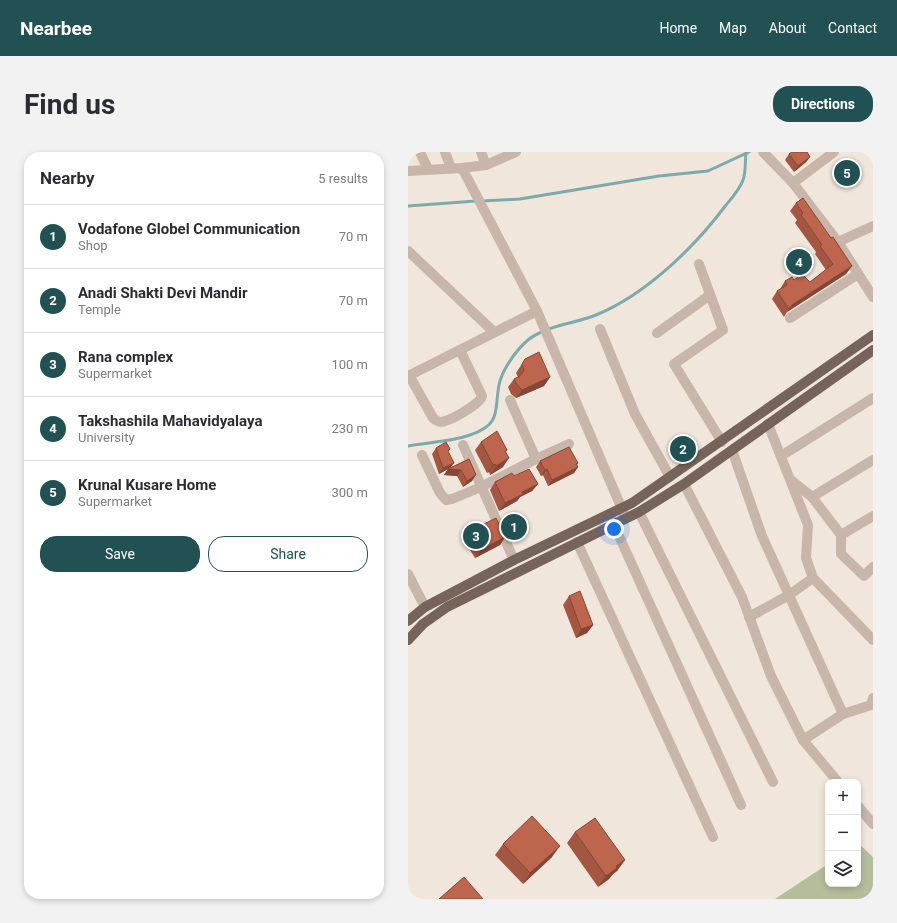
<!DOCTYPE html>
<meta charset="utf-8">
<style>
:root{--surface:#fff;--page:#f2f2f3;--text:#2b2b33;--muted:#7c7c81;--line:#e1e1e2;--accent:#215153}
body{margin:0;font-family:Roboto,sans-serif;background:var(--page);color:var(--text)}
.controls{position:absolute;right:12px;bottom:12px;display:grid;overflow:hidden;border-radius:8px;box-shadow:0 2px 6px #0003}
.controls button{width:36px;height:36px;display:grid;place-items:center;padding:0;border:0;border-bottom:1px solid var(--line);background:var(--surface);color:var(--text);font:20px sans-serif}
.you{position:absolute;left:206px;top:377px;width:14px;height:14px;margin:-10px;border:3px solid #fff;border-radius:50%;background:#1a73e8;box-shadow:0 0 0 6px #1a73e833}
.badge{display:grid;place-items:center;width:26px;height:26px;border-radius:50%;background:var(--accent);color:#fff;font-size:13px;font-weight:700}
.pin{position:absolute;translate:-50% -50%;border:2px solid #fff;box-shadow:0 1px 4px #0006}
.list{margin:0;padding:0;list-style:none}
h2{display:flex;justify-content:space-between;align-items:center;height:52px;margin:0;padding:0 16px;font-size:17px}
h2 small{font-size:13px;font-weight:400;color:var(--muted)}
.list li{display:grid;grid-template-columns:26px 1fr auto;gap:12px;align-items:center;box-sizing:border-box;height:64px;padding:0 16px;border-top:1px solid var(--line)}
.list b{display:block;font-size:15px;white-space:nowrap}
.list p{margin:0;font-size:13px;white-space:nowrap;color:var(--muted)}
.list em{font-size:13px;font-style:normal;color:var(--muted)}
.actions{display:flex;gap:8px;padding:12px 16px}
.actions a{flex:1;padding:9px 0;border:1px solid var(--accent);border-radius:16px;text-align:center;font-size:14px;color:var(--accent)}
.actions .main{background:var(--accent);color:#fff}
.icon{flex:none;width:22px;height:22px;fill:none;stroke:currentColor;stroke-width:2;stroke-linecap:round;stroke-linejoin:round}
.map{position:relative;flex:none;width:465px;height:747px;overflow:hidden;border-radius:16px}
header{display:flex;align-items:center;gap:24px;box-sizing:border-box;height:56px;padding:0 20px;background:var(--accent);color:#fff}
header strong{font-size:19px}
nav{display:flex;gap:22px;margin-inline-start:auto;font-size:14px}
.intro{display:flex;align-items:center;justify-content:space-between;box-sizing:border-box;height:96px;padding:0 24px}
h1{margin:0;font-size:28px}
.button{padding:10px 18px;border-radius:16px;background:var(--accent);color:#fff;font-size:14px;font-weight:700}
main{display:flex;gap:24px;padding:0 24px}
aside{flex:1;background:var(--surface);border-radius:16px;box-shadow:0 2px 6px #0003}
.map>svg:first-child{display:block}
.green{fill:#b4be9d}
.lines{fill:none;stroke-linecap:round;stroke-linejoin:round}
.stream{stroke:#7daaab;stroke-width:3}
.street{stroke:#c7b6a9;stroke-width:10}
.primary{stroke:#76635a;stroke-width:10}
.wall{fill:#a35742}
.shaded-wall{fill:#844736}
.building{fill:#bd654d;stroke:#844736}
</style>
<header>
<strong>Nearbee</strong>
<nav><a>Home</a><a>Map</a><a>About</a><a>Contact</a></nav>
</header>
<div class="intro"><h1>Find us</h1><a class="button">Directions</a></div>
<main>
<aside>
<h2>Nearby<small>5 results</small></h2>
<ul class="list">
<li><span class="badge">1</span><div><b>Vodafone Globel Communication</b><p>Shop</p></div><em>70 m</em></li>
<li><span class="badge">2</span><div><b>Anadi Shakti Devi Mandir</b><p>Temple</p></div><em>70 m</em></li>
<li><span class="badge">3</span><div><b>Rana complex</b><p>Supermarket</p></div><em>100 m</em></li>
<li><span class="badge">4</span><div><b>Takshashila Mahavidyalaya</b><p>University</p></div><em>230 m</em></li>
<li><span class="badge">5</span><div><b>Krunal Kusare Home</b><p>Supermarket</p></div><em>300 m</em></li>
</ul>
<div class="actions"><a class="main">Save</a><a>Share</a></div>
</aside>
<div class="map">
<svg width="465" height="747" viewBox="0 0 465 747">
<rect width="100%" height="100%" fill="#f0e6dc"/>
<path class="green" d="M451 692 465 705V747H367L420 712V732H450Z"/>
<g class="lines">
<g class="stream">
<path d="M74 49 112 47 251 24 300 19 341 0"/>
<path d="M0 54 68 49"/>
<path d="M0 294C21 290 42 290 62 283 94 272 86 259 91 233 94 218 108 198 120 188 139 173 166 172 188 163 237 143 286 96 318 53 324 46 332 37 335 28 338 20 337 10 338 1"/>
</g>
<g class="street">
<path d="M12 0 20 17"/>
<path d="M37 0 43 16"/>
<path d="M73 0 78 13"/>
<path d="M355 0 385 31 430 90 465 145"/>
<path d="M54 16 129 159 217 364"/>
<path d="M0 19 54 16 78 13 108 0"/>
<path d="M385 31 426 0"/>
<path d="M430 90 465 74"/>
<path d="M0 99 86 180"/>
<path d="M291 112 315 178 266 212 314 290"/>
<path d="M382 166 450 122"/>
<path d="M192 177 227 262 262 325"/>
<path d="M249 181 302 143"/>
<path d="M1 223 25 266C28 269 33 271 37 269 45 267 72 252 74 244L52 198"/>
<path d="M0 224 129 159"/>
<path d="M360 272 400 373 398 406 405 426 465 488"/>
<path d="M55 293 106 408"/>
<path d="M324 298 354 384 435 562 463 553 465 546"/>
<path d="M14 303 32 341 38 348 44 347 73 335 128 307 102 248"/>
<path d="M373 304 465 246"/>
<path d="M128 307 161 292"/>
<path d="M384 329 404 345 433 383 465 364"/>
<path d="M276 332 334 445 363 524 395 588 430 630"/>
<path d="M404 345 465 308"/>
<path d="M231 360 365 630"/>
<path d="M201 362 333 653"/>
<path d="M433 383V402L456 424 465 415"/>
<path d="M169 390 305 685"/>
<path d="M0 422 17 455"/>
<path d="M341 465 381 443 405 426"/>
<path d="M395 588 435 562"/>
<path d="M450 654 465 672"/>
</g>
<g class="primary">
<path d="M0 469 17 455 106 408 224 351 465 183"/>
<path d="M0 488 15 472 39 455 231 360 276 332 465 198"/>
</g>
</g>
<g class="wall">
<path d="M381 2 402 5 398 10 386 20 377 8Z"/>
<path d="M388 51 423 86 444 114 438 122 379 160 376 165 364 147 369 139 372 138V137L377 129 386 128 402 130 418 118 407 102 408 100 387 71 389 68 382 59Z"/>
<path d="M117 207 142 225 136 234 108 246 103 242 100 235 106 227 110 225 108 221Z"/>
<path d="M73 290 99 298 98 300 95 315 82 323 81 320 79 321 67 298Z"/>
<path d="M28 296 40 300 46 311 42 316 61 307 64 329 55 335 49 324 36 323 40 317 31 322 24 302Z"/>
<path d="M132 309 170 311 169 312 170 315 166 321 140 334 135 323 133 324 128 315Z"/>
<path d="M106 324 130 332 124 339 112 345 109 349 91 359 82 338 87 330Z"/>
<path d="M62 379 97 385 92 393 67 406 56 388Z"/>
<path d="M161 444 185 473 179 481 168 486 155 453Z"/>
<path d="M167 680 217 708 209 719 205 722 201 727 190 735 159 691Z"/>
<path d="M95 692 144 705 115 732 87 703Z"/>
</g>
<g class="shaded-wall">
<path d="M402 5 398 10 386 20 390 14Z"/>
<path d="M444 114 438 122 379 160 384 153Z"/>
<path d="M142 225 136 234 108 246 114 238Z"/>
<path d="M101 306 95 315 82 323 88 314Z"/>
<path d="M46 311 42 316 53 318 49 324 36 323 40 317 31 322 35 316Z"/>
<path d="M87 312 81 320 79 321 85 313Z"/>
<path d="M170 315 166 321 140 334 144 328Z"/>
<path d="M139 317 135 323 133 324 137 318Z"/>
<path d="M68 323 64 329 55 335 59 329Z"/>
<path d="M130 332 124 339 112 345 109 349 91 359 97 351 114 340Z"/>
<path d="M97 385 92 393 67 406 73 398Z"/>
<path d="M185 473 179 481 168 486 173 477Z"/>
<path d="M152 694 144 705 115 732 122 721Z"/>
<path d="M217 708 209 719 205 722 201 727 190 735 198 724 208 714Z"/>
</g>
<g class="building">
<path d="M384 0H399L402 5 390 14 381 2Z"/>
<path d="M395 46 423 86 425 85 444 114 384 153 381 157 369 139 379 133 377 129 384 125 386 128 394 122 402 130 425 112 412 94 414 93 393 63 395 61 388 51Z"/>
<path d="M131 200 142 225 114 238 109 233 106 227 112 224 116 218 114 212 117 207Z"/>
<path d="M89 279 99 298 97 299 101 306 88 314 87 312 85 313 73 290Z"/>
<path d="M38 290 42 297 40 299 46 311 35 316 28 296Z"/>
<path d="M161 295 170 311 168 312 170 315 144 328 139 317 137 318 132 309Z"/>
<path d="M61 307 68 323 59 329 53 318 40 317Z"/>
<path d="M121 317 130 332 114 340 115 342 97 351 87 330 104 321 106 324Z"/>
<path d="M88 366 97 385 73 398 62 379Z"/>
<path d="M172 439 185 473 173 477 161 444Z"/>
<path d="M124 664 152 694 122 721 95 692Z"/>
<path d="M187 666 217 708 208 714 209 716 198 724 167 680Z"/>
<path d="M56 725 75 747H31Z"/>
</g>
</svg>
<div class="controls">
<button>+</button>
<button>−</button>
<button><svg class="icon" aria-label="layers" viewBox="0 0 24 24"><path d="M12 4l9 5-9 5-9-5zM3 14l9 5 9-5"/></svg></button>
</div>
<div class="you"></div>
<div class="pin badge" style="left:106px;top:375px">1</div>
<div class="pin badge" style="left:275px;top:297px">2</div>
<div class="pin badge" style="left:68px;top:384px">3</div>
<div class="pin badge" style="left:391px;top:110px">4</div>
<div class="pin badge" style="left:439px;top:21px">5</div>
</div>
</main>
